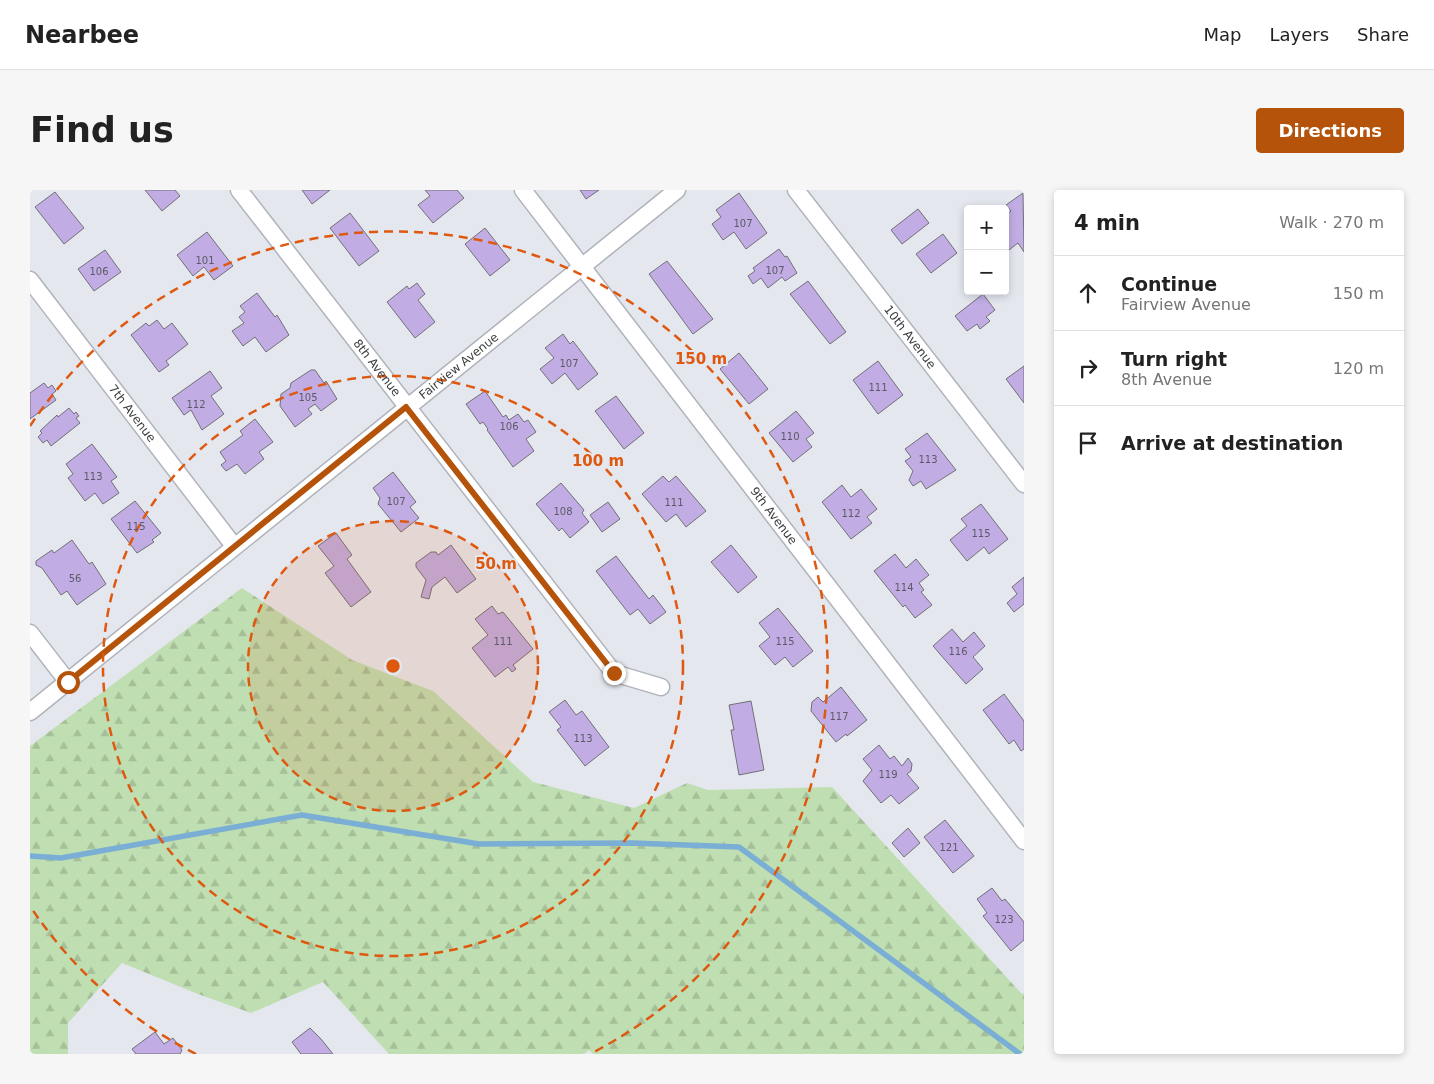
<!DOCTYPE html>
<meta charset="utf-8">
<style>
:root{--surface:#fff;--page:#f6f6f6;--text:#222;--muted:#767676;--line:#e0e0e0;--accent:#b45309}
body{margin:0;font-family:"DejaVu Sans",sans-serif;background:var(--page);color:var(--text)}
.controls{position:absolute;right:15px;top:15px;display:grid;overflow:hidden;border-radius:5px;box-shadow:0 2px 8px #0003}
.controls button{width:45px;height:45px;display:grid;place-items:center;padding:0;border:0;border-bottom:1px solid var(--line);background:var(--surface);color:var(--text);font:25px sans-serif}
.stop{position:absolute;width:15px;height:15px;margin:-11px;border:4px solid #b45309;border-radius:50%;background:#fff}
.stop.end{background:#b45309;border-color:#fff;box-shadow:0 1px 5px #0008}
.list{margin:0;padding:0;list-style:none}
h2{display:flex;justify-content:space-between;align-items:center;height:65px;margin:0;padding:0 20px;font-size:21px}
h2 small{font-size:16px;font-weight:400;color:var(--muted)}
.list li{display:grid;grid-template-columns:32px 1fr auto;gap:15px;align-items:center;box-sizing:border-box;height:75px;padding:0 20px;border-top:1px solid var(--line)}
.list b{display:block;font-size:19px;white-space:nowrap}
.list p{margin:0;font-size:16px;white-space:nowrap;color:var(--muted)}
.list em{font-size:16px;font-style:normal;color:var(--muted)}
.icon{flex:none;width:28px;height:28px;fill:none;stroke:currentColor;stroke-width:2;stroke-linecap:round;stroke-linejoin:round}
.map{position:relative;flex:none;width:994px;height:864px;overflow:hidden;border-radius:5px}
header{display:flex;align-items:center;gap:30px;box-sizing:border-box;height:70px;padding:0 25px;background:var(--surface);border-bottom:1px solid var(--line)}
header strong{font-size:24px}
nav{display:flex;gap:28px;margin-inline-start:auto;font-size:18px}
.intro{display:flex;align-items:center;justify-content:space-between;box-sizing:border-box;height:120px;padding:0 30px}
h1{margin:0;font-size:35px}
.button{padding:12px 22px;border-radius:5px;background:var(--accent);color:#fff;font-size:18px;font-weight:700}
main{display:flex;gap:30px;padding:0 30px}
aside{flex:1;background:var(--surface);border-radius:5px;box-shadow:0 2px 8px #0003}
.map>svg:first-child{display:block}
.forest{fill:url(#forest-firs)}
.lines{fill:none;stroke-linecap:round;stroke-linejoin:round}
.stream{stroke:#7aaed4;stroke-width:5.5}
.building{fill:#c1ade3;stroke:#727077}
.street-casing{stroke:#b0b3bb;stroke-width:19}
.street{stroke:#fff;stroke-width:16}
.route{stroke:#b45309;stroke-width:6}
.ring{fill:none;stroke:#df580f;stroke-width:2.5;stroke-dasharray:9 6}
.labels{text-anchor:middle;dominant-baseline:central;stroke-width:4;stroke-linejoin:round;paint-order:stroke}
.number-label{font-size:10px;fill:#5c5968}
.street-label{font-size:12px;fill:#3b3d3f;stroke:#e4e7ee}
.centre{fill:#df580f;stroke:#e4e7ee;stroke-width:2.5}
.ring-label{font-size:15px;text-anchor:middle;font-weight:bold;fill:#df580f;stroke:#e4e7ee;stroke-width:4;stroke-linejoin:round;paint-order:stroke}
</style>
<header>
<strong>Nearbee</strong>
<nav><a>Map</a><a>Layers</a><a>Share</a></nav>
</header>
<div class="intro"><h1>Find us</h1><a class="button">Directions</a></div>
<main>
<div class="map">
<svg width="994" height="864" viewBox="0 0 994 864">
<defs>
<pattern id="forest-firs" width="22" height="20" patternUnits="userSpaceOnUse" patternTransform="scale(1.25)"><rect width="22" height="20" fill="#bfdeb1"/><path d="M5 1l3.5 6h-7zM16 11l3.5 6h-7z" fill="#a5bf99"/></pattern>
</defs>
<rect width="100%" height="100%" fill="#e4e7ee"/>
<path class="forest" d="M212 398 322 470 403 501 503 592 604 618 657 593 678 600 802 597 992 804 994 803V864H563L559 860 554 864H359L293 792 221 823 168 804 92 773 38 833V864H0V556Z"/>
<g class="lines">
<path class="stream" d="M0 666 31 668 272 625 449 654 602 653 709 657 990 864"/>
</g>
<g class="building">
<path d="M115 0H145L150 6 132 21Z"/>
<path d="M272 0H300L282 14Z"/>
<path d="M395 0H427L434 8 403 33 388 15 400 6Z"/>
<path d="M550 0H569L556 9Z"/>
<path d="M25 2 54 38 34 54 5 17Z"/>
<path d="M709 3 737 43 716 59 704 42 693 50 682 34 691 27 686 20Z"/>
<path d="M993 3 994 62 988 53 975 63V26L981 21 976 15Z"/>
<path d="M888 19 899 33 872 54 861 40Z"/>
<path d="M320 23 349 61 329 76 300 38Z"/>
<path d="M455 38 480 70 460 86 435 54Z"/>
<path d="M177 42 203 76 184 90 174 77 163 86 147 65Z"/>
<path d="M913 44 927 63 901 83 886 64Z"/>
<path d="M749 59 755 67 757 66 767 83 755 91 752 87 738 98 731 88 723 94 718 86 725 81 723 78Z"/>
<path d="M75 60 91 82 64 101 48 79Z"/>
<path d="M637 71 683 129 663 144 619 84Z"/>
<path d="M778 91 816 142 800 154 760 104Z"/>
<path d="M387 93 395 104 388 110 405 132 385 148 357 112 377 96 379 99Z"/>
<path d="M227 103 245 127 247 125 259 145 236 162 225 147 213 156 202 141 214 133 209 127 215 122 210 116Z"/>
<path d="M953 104 965 120 956 127 960 131 950 139 947 134 937 141 925 126Z"/>
<path d="M127 130 134 139 142 133 158 154 136 171 139 175 129 182 101 145 116 133 119 136Z"/>
<path d="M533 144 540 154 543 151 568 184 548 200 535 183 522 194 510 179 524 168 515 158Z"/>
<path d="M709 163 738 199 719 214 690 179Z"/>
<path d="M848 171 873 205 848 224 823 190Z"/>
<path d="M994 176V213L976 189Z"/>
<path d="M281 180H285L294 193 296 191 307 209 291 221 285 214 278 219 282 224 265 237 250 216 251 204 260 198 261 193Z"/>
<path d="M180 181 192 198 181 206 194 224 172 240 161 220 154 225 142 208Z"/>
<path d="M14 193 18 198 22 195 26 201 22 204 26 210 0 229V203Z"/>
<path d="M455 201 473 227 476 225 479 230 488 224 494 232 498 230 506 242 496 249 504 261 483 277 457 240 458 239 453 232 450 234 436 214Z"/>
<path d="M586 206 614 243 594 259 565 221Z"/>
<path d="M39 218 44 224 46 222 49 226 46 228 50 233 21 256 17 250 13 253 8 247 12 243 10 241 27 225 28 227Z"/>
<path d="M766 221 784 243 776 249 782 257 763 272 739 243Z"/>
<path d="M225 229 243 252 229 262 234 269 215 284 207 274 196 281 191 275 196 271 190 262 213 245 210 241Z"/>
<path d="M897 243 926 280 896 299 891 291 883 296 879 290 883 281 875 271 881 267 875 259Z"/>
<path d="M62 254 87 287 81 291 89 303 73 314 65 303 55 311 38 288 43 284 36 274Z"/>
<path d="M363 282 386 312 380 317 389 328 371 342 348 314 350 308 343 298Z"/>
<path d="M633 286 639 292 646 286 676 321 656 337 646 324 636 332 612 304Z"/>
<path d="M531 293 554 320 552 323 559 332 540 348 532 338 529 341 506 314Z"/>
<path d="M812 295 821 307 831 299 847 319 837 327 842 333 821 349 792 312Z"/>
<path d="M105 311 131 343 122 350 124 352 107 363 81 329Z"/>
<path d="M578 312 590 329 572 342 560 325Z"/>
<path d="M951 314 978 349 959 364 954 357 937 371 920 350 937 336 931 329Z"/>
<path d="M306 343 322 365 317 369 341 402 321 417 295 383 304 376 288 356Z"/>
<path d="M42 350 59 374 62 372 76 394 47 415 37 401 31 405 12 378 6 375V371L22 360 24 363Z"/>
<path d="M421 355 446 389 427 403 415 387 402 397 399 409 391 407 396 390 386 377V373L401 362H406L408 365Z"/>
<path d="M701 355 727 387 708 403 681 372Z"/>
<path d="M865 364 876 378 886 369 899 385 889 393 894 400 891 402 902 415 885 428 875 415 873 417 844 381Z"/>
<path d="M586 366 619 409 623 405 636 422 620 434 608 419 600 425 566 381Z"/>
<path d="M994 387V414L984 422 977 413 987 404 982 397Z"/>
<path d="M462 416 468 424 473 422 503 459 483 475 486 479 482 482 478 477 465 487 442 458 458 445 445 429Z"/>
<path d="M748 418 783 461 763 477 755 467 745 475 729 456 740 447 729 433Z"/>
<path d="M922 439 933 452 944 442 955 456 943 467 953 479 936 494 903 456Z"/>
<path d="M811 497 837 530 817 546 816 544 806 552 781 521 782 512 788 507 793 512Z"/>
<path d="M974 504 994 531V559L991 561 984 550 979 554 953 520Z"/>
<path d="M535 510 546 525 552 521 579 557 555 576 527 540 531 537 519 522Z"/>
<path d="M721 511 734 580 709 585 701 540H704L699 515Z"/>
<path d="M849 555 860 569 864 566 872 576 878 568 882 574 881 581 877 584 889 598 869 614 861 605 851 613 833 591 842 580 833 569Z"/>
<path d="M915 630 944 666 923 683 894 647Z"/>
<path d="M878 638 890 653 874 667 862 653Z"/>
<path d="M962 698 972 711 975 709 994 732V750L981 761 953 726 957 723 947 709Z"/>
<path d="M280 838 291 849 303 864H271L262 852Z"/>
<path d="M125 842 134 854 143 848 152 860 150 864H106L102 859Z"/>
</g>
<g class="lines">
<g class="street-casing">
<g id="street">
<path id="s1" d="M209 0 584 483 631 497"/>
<path id="s2" d="M493 0 994 651"/>
<path id="s3" d="M766 0 994 294"/>
<path id="s4" d="M0 90 204 356"/>
<path d="M0 443 38 492"/>
<path id="s5" d="M0 522 647 0"/>
</g>
</g>
<use href="#street" class="street"/>
</g>
<g class="lines">
<path class="route" d="M38 492 376 217 584 483"/>
</g>
<circle cx="363" cy="476" r="145" fill="#df580f" fill-opacity=".12"/>
<g class="ring">
<circle cx="363" cy="476" r="145"/>
<circle cx="363" cy="476" r="290"/>
<path d="M166 864A435 435 0 0 1 0 716M0 236A435 435 0 1 1 560 864"/>
</g>
<g class="labels">
<g class="number-label">
<text x="713" y="33">107</text>
<text x="175" y="70">101</text>
<text x="745" y="80">107</text>
<text x="69" y="81">106</text>
<text x="539" y="173">107</text>
<text x="848" y="197">111</text>
<text x="278" y="207">105</text>
<text x="166" y="214">112</text>
<text x="479" y="236">106</text>
<text x="760" y="246">110</text>
<text x="898" y="269">113</text>
<text x="63" y="286">113</text>
<text x="366" y="311">107</text>
<text x="644" y="312">111</text>
<text x="533" y="321">108</text>
<text x="821" y="323">112</text>
<text x="106" y="336">115</text>
<text x="951" y="343">115</text>
<text x="45" y="388">56</text>
<text x="874" y="397">114</text>
<text x="473" y="451">111</text>
<text x="755" y="451">115</text>
<text x="928" y="461">116</text>
<text x="809" y="526">117</text>
<text x="553" y="548">113</text>
<text x="858" y="584">119</text>
<text x="919" y="657">121</text>
<text x="974" y="729">123</text>
</g>
<g class="street-label">
<text stroke="none"><textPath href="#s3" startOffset="186">10th Avenue</textPath></text>
<text stroke="none"><textPath href="#s5" startOffset="551">Fairview Avenue</textPath></text>
<text stroke="none"><textPath href="#s1" startOffset="225">8th Avenue</textPath></text>
<text stroke="none"><textPath href="#s4" startOffset="168">7th Avenue</textPath></text>
<text stroke="none"><textPath href="#s2" startOffset="411">9th Avenue</textPath></text>
</g>
</g>
<circle cx="363" cy="476" r="8" class="centre"/>
<g class="ring-label">
<text x="671" y="174">150 m</text>
<text x="568" y="276">100 m</text>
<text x="466" y="379">50 m</text>
</g>
</svg>
<div class="controls">
<button>+</button>
<button>−</button>
</div>
<div class="stop" style="left:38px;top:492px"></div>
<div class="stop end" style="left:584px;top:483px"></div>
</div>
<aside>
<h2>4 min<small>Walk · 270 m</small></h2>
<ul class="list">
<li><svg class="icon" aria-label="ahead" viewBox="0 0 24 24"><path d="M12 20V5M6 11l6-6 6 6"/></svg><div><b>Continue</b><p>Fairview Avenue</p></div><em>150 m</em></li>
<li><svg class="icon" aria-label="right" viewBox="0 0 24 24"><path d="M7 20v-9h11M14 6l5 5-5 5"/></svg><div><b>Turn right</b><p>8th Avenue</p></div><em>120 m</em></li>
<li><svg class="icon" aria-label="arrive" viewBox="0 0 24 24"><path d="M6 21V4h12l-3 4 3 4H6"/></svg><div><b>Arrive at destination</b></div></li>
</ul>
</aside>
</main>
